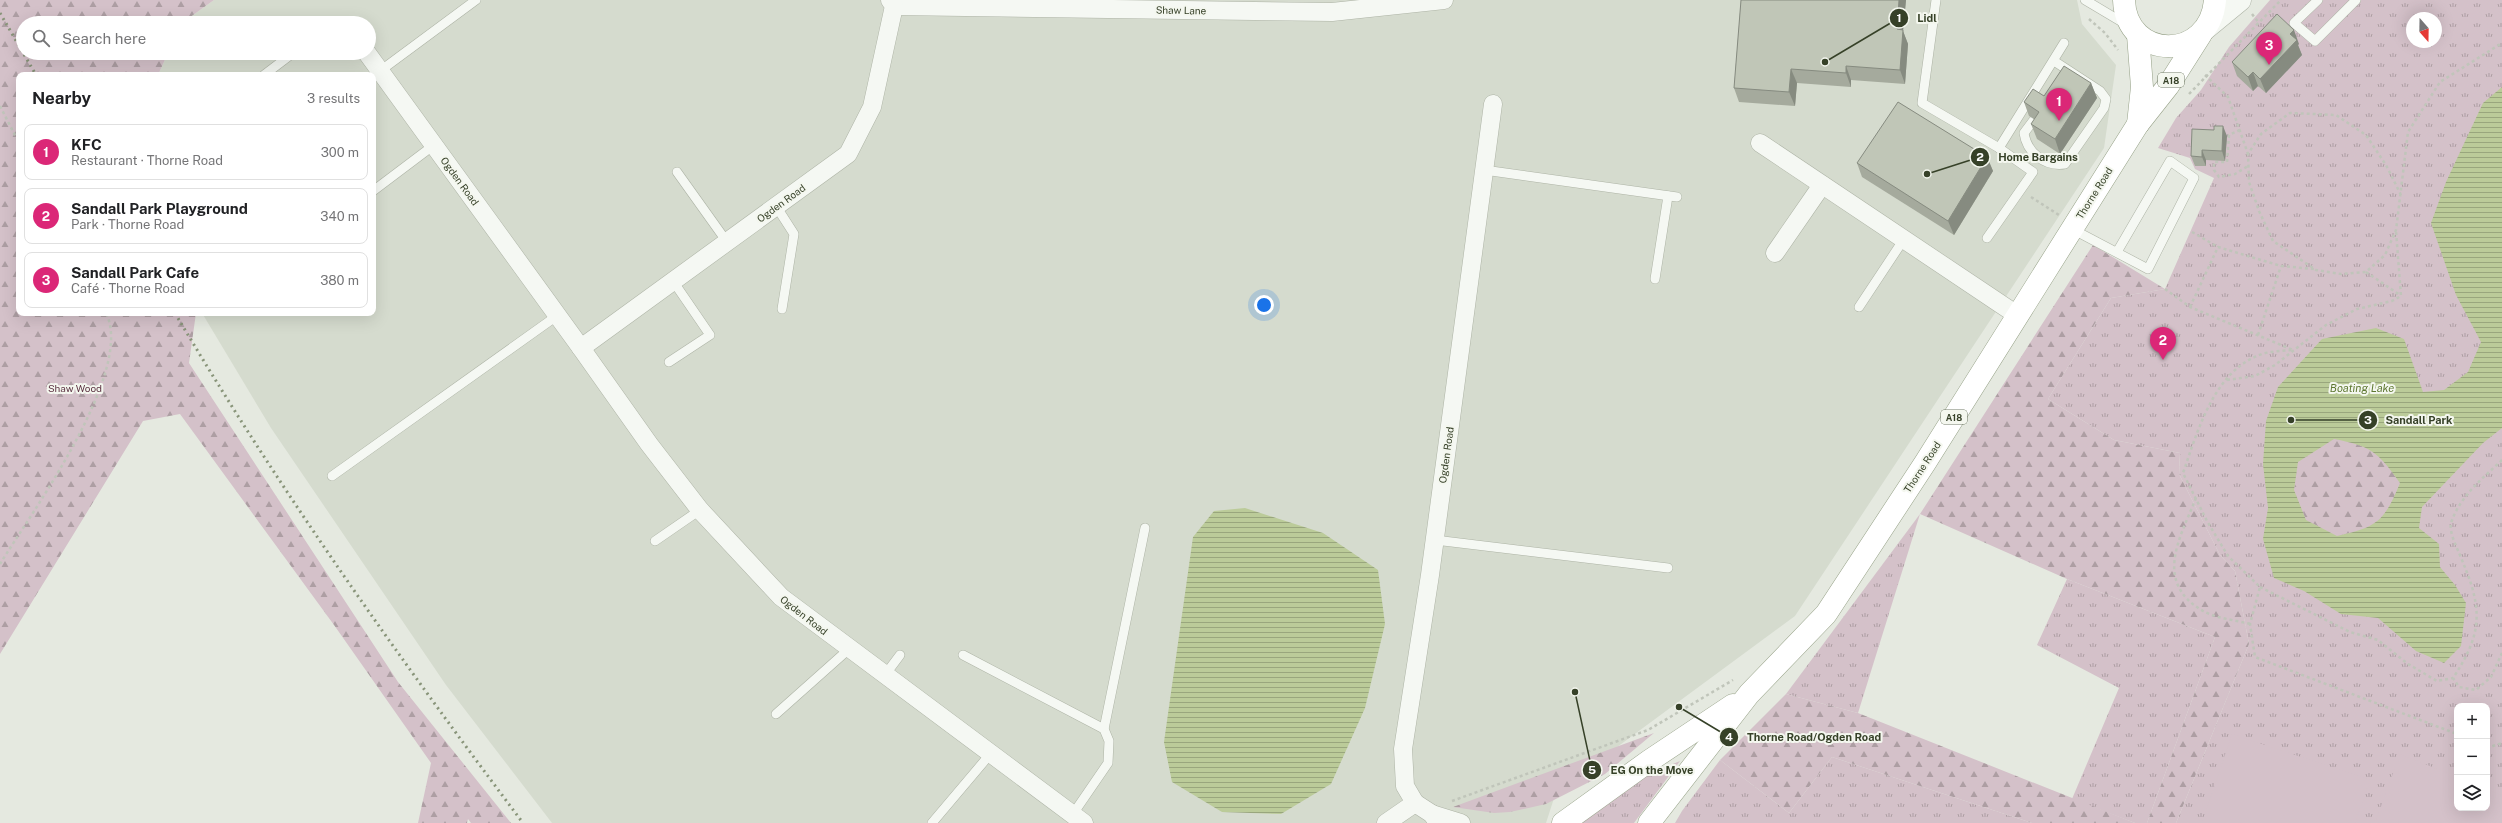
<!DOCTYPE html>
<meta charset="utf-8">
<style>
:root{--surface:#fff;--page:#f6f6f6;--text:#202124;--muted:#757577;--line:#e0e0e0;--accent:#db2777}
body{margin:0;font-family:"Public Sans",sans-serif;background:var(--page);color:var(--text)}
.controls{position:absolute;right:12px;bottom:12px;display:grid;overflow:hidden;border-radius:8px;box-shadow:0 4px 16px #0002}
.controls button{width:36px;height:36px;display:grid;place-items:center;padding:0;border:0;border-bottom:1px solid var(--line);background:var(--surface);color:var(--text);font:20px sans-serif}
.compass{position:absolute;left:2406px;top:12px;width:36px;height:36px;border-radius:50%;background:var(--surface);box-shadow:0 4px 16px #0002;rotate:160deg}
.you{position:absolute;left:1264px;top:305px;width:14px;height:14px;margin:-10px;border:3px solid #fff;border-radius:50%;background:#1a73e8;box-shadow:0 0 0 6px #1a73e833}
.badge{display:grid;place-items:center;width:26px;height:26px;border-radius:50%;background:var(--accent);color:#fff;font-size:13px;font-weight:700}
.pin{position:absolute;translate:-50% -33px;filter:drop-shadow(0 1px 2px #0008)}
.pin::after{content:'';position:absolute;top:21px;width:14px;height:12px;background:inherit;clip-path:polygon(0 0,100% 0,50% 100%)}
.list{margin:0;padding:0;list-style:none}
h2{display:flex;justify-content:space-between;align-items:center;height:52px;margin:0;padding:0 16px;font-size:17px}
h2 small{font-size:13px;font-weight:400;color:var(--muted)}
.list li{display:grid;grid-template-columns:26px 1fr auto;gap:12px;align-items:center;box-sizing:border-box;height:56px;margin:0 8px 8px;padding:0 8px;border:1px solid var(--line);border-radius:8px}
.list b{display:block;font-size:15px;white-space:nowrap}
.list p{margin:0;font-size:13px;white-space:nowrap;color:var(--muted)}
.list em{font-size:13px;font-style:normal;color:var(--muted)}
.icon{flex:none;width:22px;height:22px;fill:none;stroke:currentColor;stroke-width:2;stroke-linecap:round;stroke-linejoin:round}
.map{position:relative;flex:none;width:2502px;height:823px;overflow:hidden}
.search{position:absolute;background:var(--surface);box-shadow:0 4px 16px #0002;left:16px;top:16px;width:360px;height:44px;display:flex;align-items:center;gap:10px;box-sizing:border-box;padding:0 14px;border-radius:22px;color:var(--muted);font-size:15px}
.panel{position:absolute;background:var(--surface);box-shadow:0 4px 16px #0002;left:16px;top:72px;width:360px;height:244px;border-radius:8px}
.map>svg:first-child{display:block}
.built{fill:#d5dbce}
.grass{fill:url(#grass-tufts);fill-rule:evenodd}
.forest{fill:url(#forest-firs)}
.garden{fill:#d4c1c9}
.water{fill:url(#water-rules);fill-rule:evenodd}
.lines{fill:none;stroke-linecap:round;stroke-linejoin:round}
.service-casing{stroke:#adb3a5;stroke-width:10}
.minor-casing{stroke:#adb3a5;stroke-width:19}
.tertiary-casing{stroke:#adb3a5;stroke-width:23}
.trunk-casing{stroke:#96a187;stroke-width:23}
.path{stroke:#c0c5ba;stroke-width:2.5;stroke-dasharray:3 3;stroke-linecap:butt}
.service{stroke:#f5f8f3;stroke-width:9}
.minor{stroke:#f5f8f3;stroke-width:18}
.tertiary{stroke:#f5f8f3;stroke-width:22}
.trunk{stroke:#fff;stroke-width:22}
.rail{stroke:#889479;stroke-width:3;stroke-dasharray:2 4;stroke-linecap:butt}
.wall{fill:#a5aa9d}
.shaded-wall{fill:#868b80}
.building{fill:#c0c6b7;stroke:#868b80}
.labels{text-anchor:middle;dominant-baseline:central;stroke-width:4;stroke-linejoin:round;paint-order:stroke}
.shield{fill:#f4f7ef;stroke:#6f7864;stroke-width:1}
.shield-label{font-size:9px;font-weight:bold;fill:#364128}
.street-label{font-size:10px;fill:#364128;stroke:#f4f7ef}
.park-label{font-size:10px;fill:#5e3544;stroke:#f4f7ef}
.water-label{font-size:11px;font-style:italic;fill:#5d7730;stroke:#f4f7ef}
.leader{fill:none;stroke:#364128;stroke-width:1.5}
.callout-dot{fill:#364128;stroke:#f4f7ef;stroke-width:1.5}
.mark-label{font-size:12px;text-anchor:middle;font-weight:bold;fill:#fff}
.callout-label{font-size:11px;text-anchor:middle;font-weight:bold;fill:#364128;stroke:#f4f7ef;stroke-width:4;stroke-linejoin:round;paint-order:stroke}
</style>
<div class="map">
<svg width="2502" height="823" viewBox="0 0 2502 823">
<defs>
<pattern id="grass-tufts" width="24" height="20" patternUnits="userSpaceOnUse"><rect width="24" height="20" fill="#d4c1c9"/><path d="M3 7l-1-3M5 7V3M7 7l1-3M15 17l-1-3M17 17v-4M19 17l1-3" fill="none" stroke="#ad9ea3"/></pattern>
<pattern id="forest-firs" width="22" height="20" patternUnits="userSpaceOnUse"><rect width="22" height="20" fill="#d4c1c9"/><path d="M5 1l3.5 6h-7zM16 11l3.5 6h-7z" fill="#ad9ea3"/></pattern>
<pattern id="water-rules" width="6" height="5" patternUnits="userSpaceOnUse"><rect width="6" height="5" fill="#bbcb99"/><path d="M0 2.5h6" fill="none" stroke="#99a67d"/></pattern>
</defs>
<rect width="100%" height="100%" fill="#e5e9e0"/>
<path class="built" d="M214 0H2077L2082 24 2116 65 2104 148 1795 616 1556 792 1546 823H552L446 685 271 428 202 313H373V75H158L168 53H369V23H182Z"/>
<g class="grass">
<path d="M2270 0H2502V823H2176L2249 644 2235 571 2220 555 2179 474 2180 453 2114 440 2048 399 2111 298 2165 289 2214 178 2195 169 2190 158 2158 148 2176 118 2201 90 2229 47ZM2412 18H2436V42H2412ZM2457 706H2487V808H2457Z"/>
<path d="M1920 514 1858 713 1786 694Z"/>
<path d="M2067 579 2215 637 2147 823H2135L2072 799 2119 688 2037 645Z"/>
<path d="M1832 757 2032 823H1675L1682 811 1720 760 1789 813Z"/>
<path d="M1680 761 1634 823H1580L1634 780Z"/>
</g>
<g class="forest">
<path d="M0 0H214L182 23H23V53H168L158 75H19V313H196L189 363 398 682 511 823H471L468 819 467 823H418L431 763 334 625 180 414 143 421 0 654Z"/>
<path d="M2093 245 2165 289 2111 298 2048 399 2114 440 2180 453 2179 474 2220 555 2235 571 2249 644 2176 823H2147L2215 637 2067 579 1920 514Z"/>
<path d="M2334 439C2371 446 2377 452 2400 483 2384 522 2378 527 2337 536L2306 520 2294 490 2298 462Z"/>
<path d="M1786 694 1858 713 2135 823H2032L1832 757 1789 813 1720 760Z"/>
<path d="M1654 733 1605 774 1546 804 1510 812 1494 813 1453 807Z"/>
</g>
<g class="garden">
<path d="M2232 734 2370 780 2355 823H2202Z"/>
<path d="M2400 754 2457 777V808H2487V789L2502 795V823H2375Z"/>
</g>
<g class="water">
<path d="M2502 87V428L2483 443 2422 507 2419 528 2439 544 2440 567 2455 585 2466 603 2461 646 2444 663 2416 651 2378 618 2341 614 2304 591 2274 578 2263 539 2268 508 2263 464 2266 421 2278 387 2322 339 2376 328 2404 339 2423 392 2444 390 2468 372 2481 342 2456 295 2431 223 2446 182 2483 103ZM2334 439C2371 446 2378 452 2400 483 2384 522 2377 527 2337 536L2306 520 2294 490 2298 462Z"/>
<path d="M1245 508 1323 533 1378 570 1385 624 1365 708 1331 784 1281 814 1222 812 1172 782 1164 742 1193 537 1214 511Z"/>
</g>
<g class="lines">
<g class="service-casing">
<g id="service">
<path d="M1936 0 1922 103 1999 148 2033 172 1987 238"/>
<path d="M2085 0 2127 25"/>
<path d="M2318 0 2294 23 2315 41 2356 0"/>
<path d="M380 71 476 0"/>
<path d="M264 75 293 53"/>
<path d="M2033 121 2024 133C2027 153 2045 167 2065 164L2104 108 2106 99 2100 91 2054 61"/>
<path d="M1999 148 2064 43"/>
<path d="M1484 170 1677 197"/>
<path d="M677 172 727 242"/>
<path d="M373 191 434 145"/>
<path d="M776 206 794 234 782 309"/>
<path d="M2072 229 2148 269 2194 178 2170 161 2117 252"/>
<path d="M1655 279 1668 196"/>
<path d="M1859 307 1904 239"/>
<path d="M669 362 710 335 673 281"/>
<path d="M332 476 558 315"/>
<path d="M1435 540 1668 568"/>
<path d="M655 541 700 510"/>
<path d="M963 655 1104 729 1109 741 1108 763 1073 814"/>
<path d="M885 675 900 655"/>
<path d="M776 714 849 649"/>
<path d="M1104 729 1145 528"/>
<path d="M932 823 992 752"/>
</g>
</g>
<g class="minor-casing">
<g id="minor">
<path d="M894 6 1332 12 1444 0"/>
<path d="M367 53 581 348 649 444 700 510 781 597 1084 823"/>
<path d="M1760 143 2017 315"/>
<path d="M1775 253 1822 185"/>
<path d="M581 348 848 154 872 107 894 6 890 0"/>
<path d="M1415 803 1405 786 1403 749 1430 575 1493 104"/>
<path d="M1432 814 1461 823"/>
<path d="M1386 823 1415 803 1432 814 1438 823"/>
</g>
</g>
<g class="tertiary-casing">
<path id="tertiary" d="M2206 28 2240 0"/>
</g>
<g class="trunk-casing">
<g id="trunk">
<path d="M2124 0C2126 61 2210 62 2215 0"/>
<path d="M2138 124 2142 87 2138 35"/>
<path d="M1563 823 1649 761 1733 705"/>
<path d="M1649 823 1749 694 1826 614 1925 463 2138 124 2168 86 2201 34"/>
</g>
</g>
<g class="path">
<path d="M2252 14 2259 23"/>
<path d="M2089 19 2105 33 2118 50"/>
<path d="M2205 75 2228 97 2248 154"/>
<path d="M2189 94 2281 0"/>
<path d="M0 106 19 143"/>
<path d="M2240 130 2229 135 2227 162H2214V170L2219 177 2235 174 2248 166"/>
<path d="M2401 195 2386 165 2366 135 2336 115 2290 113 2261 134 2248 154 2249 182 2259 211 2273 241 2316 270 2341 274 2366 272 2385 255 2396 230 2408 132 2440 82 2502 43"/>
<path d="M2031 197 2059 215"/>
<path d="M2192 232 2218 247"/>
<path d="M2366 272 2400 295"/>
<path d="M2165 289 2190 307 2293 350C2282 351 2267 351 2257 356 2213 374 2197 433 2183 473L2207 521 2228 556 2260 587 2250 624 2255 657 2457 734"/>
<path d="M2190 307 2218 247 2281 266 2314 269"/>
<path d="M2258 335 2281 266"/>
<path d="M2227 380 2255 376 2275 365 2326 325 2357 309 2392 301 2401 296 2396 231"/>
<path d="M2502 460C2482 479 2460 496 2451 523 2449 531 2456 546 2459 553 2481 604 2486 629 2453 678L2459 687 2476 690 2491 677 2502 653"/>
<path d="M2196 498C2180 538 2153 582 2203 611 2215 618 2235 620 2250 624"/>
<path d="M0 564C32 512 135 371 106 313"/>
<path d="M2260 587 2350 632 2378 640 2408 664 2437 681 2453 678"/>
<path d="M2487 745 2490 747 2502 743"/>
<path d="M1452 801 1648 730 1733 680"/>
</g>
<use href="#service" class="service"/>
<use href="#minor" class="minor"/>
<use href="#tertiary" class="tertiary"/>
<use href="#trunk" class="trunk"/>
<g class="rail">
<path d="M0 13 36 75"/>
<path d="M175 313C280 491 399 658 523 823"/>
</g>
</g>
<g class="wall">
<path d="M1741 0H1906L1903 31 1908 44 1905 84 1851 80V87L1797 83 1795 106 1739 102 1734 88Z"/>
<path d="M2299 44 2298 45 2302 55 2266 93 2258 86 2253 91 2237 76 2232 62Z"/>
<path d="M2091 83 2097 98 2060 154 2037 139 2031 124 2035 120 2029 116 2024 102Z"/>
<path d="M2227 136 2225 161 2206 160V166H2195L2191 156Z"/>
<path d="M1987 157 1993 171 1954 235 1862 177 1857 163Z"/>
</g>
<g class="shaded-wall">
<path d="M1899 0H1906L1903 31 1908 44 1905 84 1900 70 1897 29Z"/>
<path d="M2294 30 2299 44 2298 45 2302 55 2266 93 2260 79 2290 34Z"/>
<path d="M1846 66 1851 80V87L1846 73Z"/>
<path d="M1791 69 1797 83 1795 106 1789 92Z"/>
<path d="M2253 72 2258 86 2253 91 2248 77Z"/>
<path d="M2091 83 2097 98 2060 154 2055 139Z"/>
<path d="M2223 126 2227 136 2225 161 2222 151Z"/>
<path d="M2202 150 2206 160V166L2202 157Z"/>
<path d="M1987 157 1993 171 1954 235 1948 221Z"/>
</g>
<g class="building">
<path d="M1741 0H1899L1897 29 1903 30 1900 70 1846 66V73L1791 69 1789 92 1734 88Z"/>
<path d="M2277 14 2294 30 2290 34 2297 40 2260 79 2253 72 2248 77 2232 62Z"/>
<path d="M2064 66 2091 83 2055 139 2031 124 2039 112 2024 102 2033 89 2044 96Z"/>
<path d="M1898 102 1987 157 1948 221 1857 163Z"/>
<path d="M2214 126H2223L2222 151 2202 150V157L2191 156 2192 129 2214 130Z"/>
</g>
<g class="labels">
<g class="shield">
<rect x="2158" y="73" width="26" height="14" rx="3"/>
<rect x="1941" y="410" width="26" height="14" rx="3"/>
</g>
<g class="shield-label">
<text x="2171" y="80">A18</text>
<text x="1954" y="417">A18</text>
</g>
<g class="street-label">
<text transform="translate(1181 10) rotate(1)">Shaw Lane</text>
<text transform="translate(460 181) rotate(54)">Ogden Road</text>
<text transform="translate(2094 193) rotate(-58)">Thorne Road</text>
<text transform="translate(781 203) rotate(-36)">Ogden Road</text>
<text transform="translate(1446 455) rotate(-82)">Ogden Road</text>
<text transform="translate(1922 467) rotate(-57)">Thorne Road</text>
<text transform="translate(804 615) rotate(38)">Ogden Road</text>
</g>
<g class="park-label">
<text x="75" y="388">Shaw Wood</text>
</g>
<g class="water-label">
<text x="2362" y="388">Boating Lake</text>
</g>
</g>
<path class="leader" d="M1825 62L1899 18M1927 174L1980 157M2291 420L2368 420M1679 707L1729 737M1575 692L1592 770"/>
<g class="callout-dot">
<circle cx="1825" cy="62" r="4"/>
<circle cx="1927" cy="174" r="4"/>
<circle cx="2291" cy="420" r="4"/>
<circle cx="1679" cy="707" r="4"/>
<circle cx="1575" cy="692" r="4"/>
<circle cx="1899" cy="18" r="10"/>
<circle cx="1980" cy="157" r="10"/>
<circle cx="2368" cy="420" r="10"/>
<circle cx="1729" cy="737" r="10"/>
<circle cx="1592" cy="770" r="10"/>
</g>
<g class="mark-label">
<text x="1899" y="22">1</text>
<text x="1980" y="161">2</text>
<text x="2368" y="424">3</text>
<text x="1729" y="741">4</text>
<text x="1592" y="774">5</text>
</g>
<g class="callout-label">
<text x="1927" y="22">Lidl</text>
<text x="2038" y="161">Home Bargains</text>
<text x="2419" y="424">Sandall Park</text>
<text x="1814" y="741">Thorne Road/Ogden Road</text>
<text x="1652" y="774">EG On the Move</text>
</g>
</svg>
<div class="controls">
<button>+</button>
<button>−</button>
<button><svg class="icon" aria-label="layers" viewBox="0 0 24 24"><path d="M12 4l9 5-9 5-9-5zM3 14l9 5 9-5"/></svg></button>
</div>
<svg class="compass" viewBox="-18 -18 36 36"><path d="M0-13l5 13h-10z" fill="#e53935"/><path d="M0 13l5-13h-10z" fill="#757577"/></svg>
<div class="you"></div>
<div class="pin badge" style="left:2059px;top:121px">1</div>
<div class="pin badge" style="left:2163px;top:360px">2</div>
<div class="pin badge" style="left:2269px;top:65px">3</div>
<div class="search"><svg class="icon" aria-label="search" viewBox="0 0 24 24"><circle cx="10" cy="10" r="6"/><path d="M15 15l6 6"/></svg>Search here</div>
<section class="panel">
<h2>Nearby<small>3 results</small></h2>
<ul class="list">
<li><span class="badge">1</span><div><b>KFC</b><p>Restaurant · Thorne Road</p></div><em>300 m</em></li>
<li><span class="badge">2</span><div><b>Sandall Park Playground</b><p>Park · Thorne Road</p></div><em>340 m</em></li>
<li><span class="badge">3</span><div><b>Sandall Park Cafe</b><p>Café · Thorne Road</p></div><em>380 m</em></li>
</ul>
</section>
</div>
